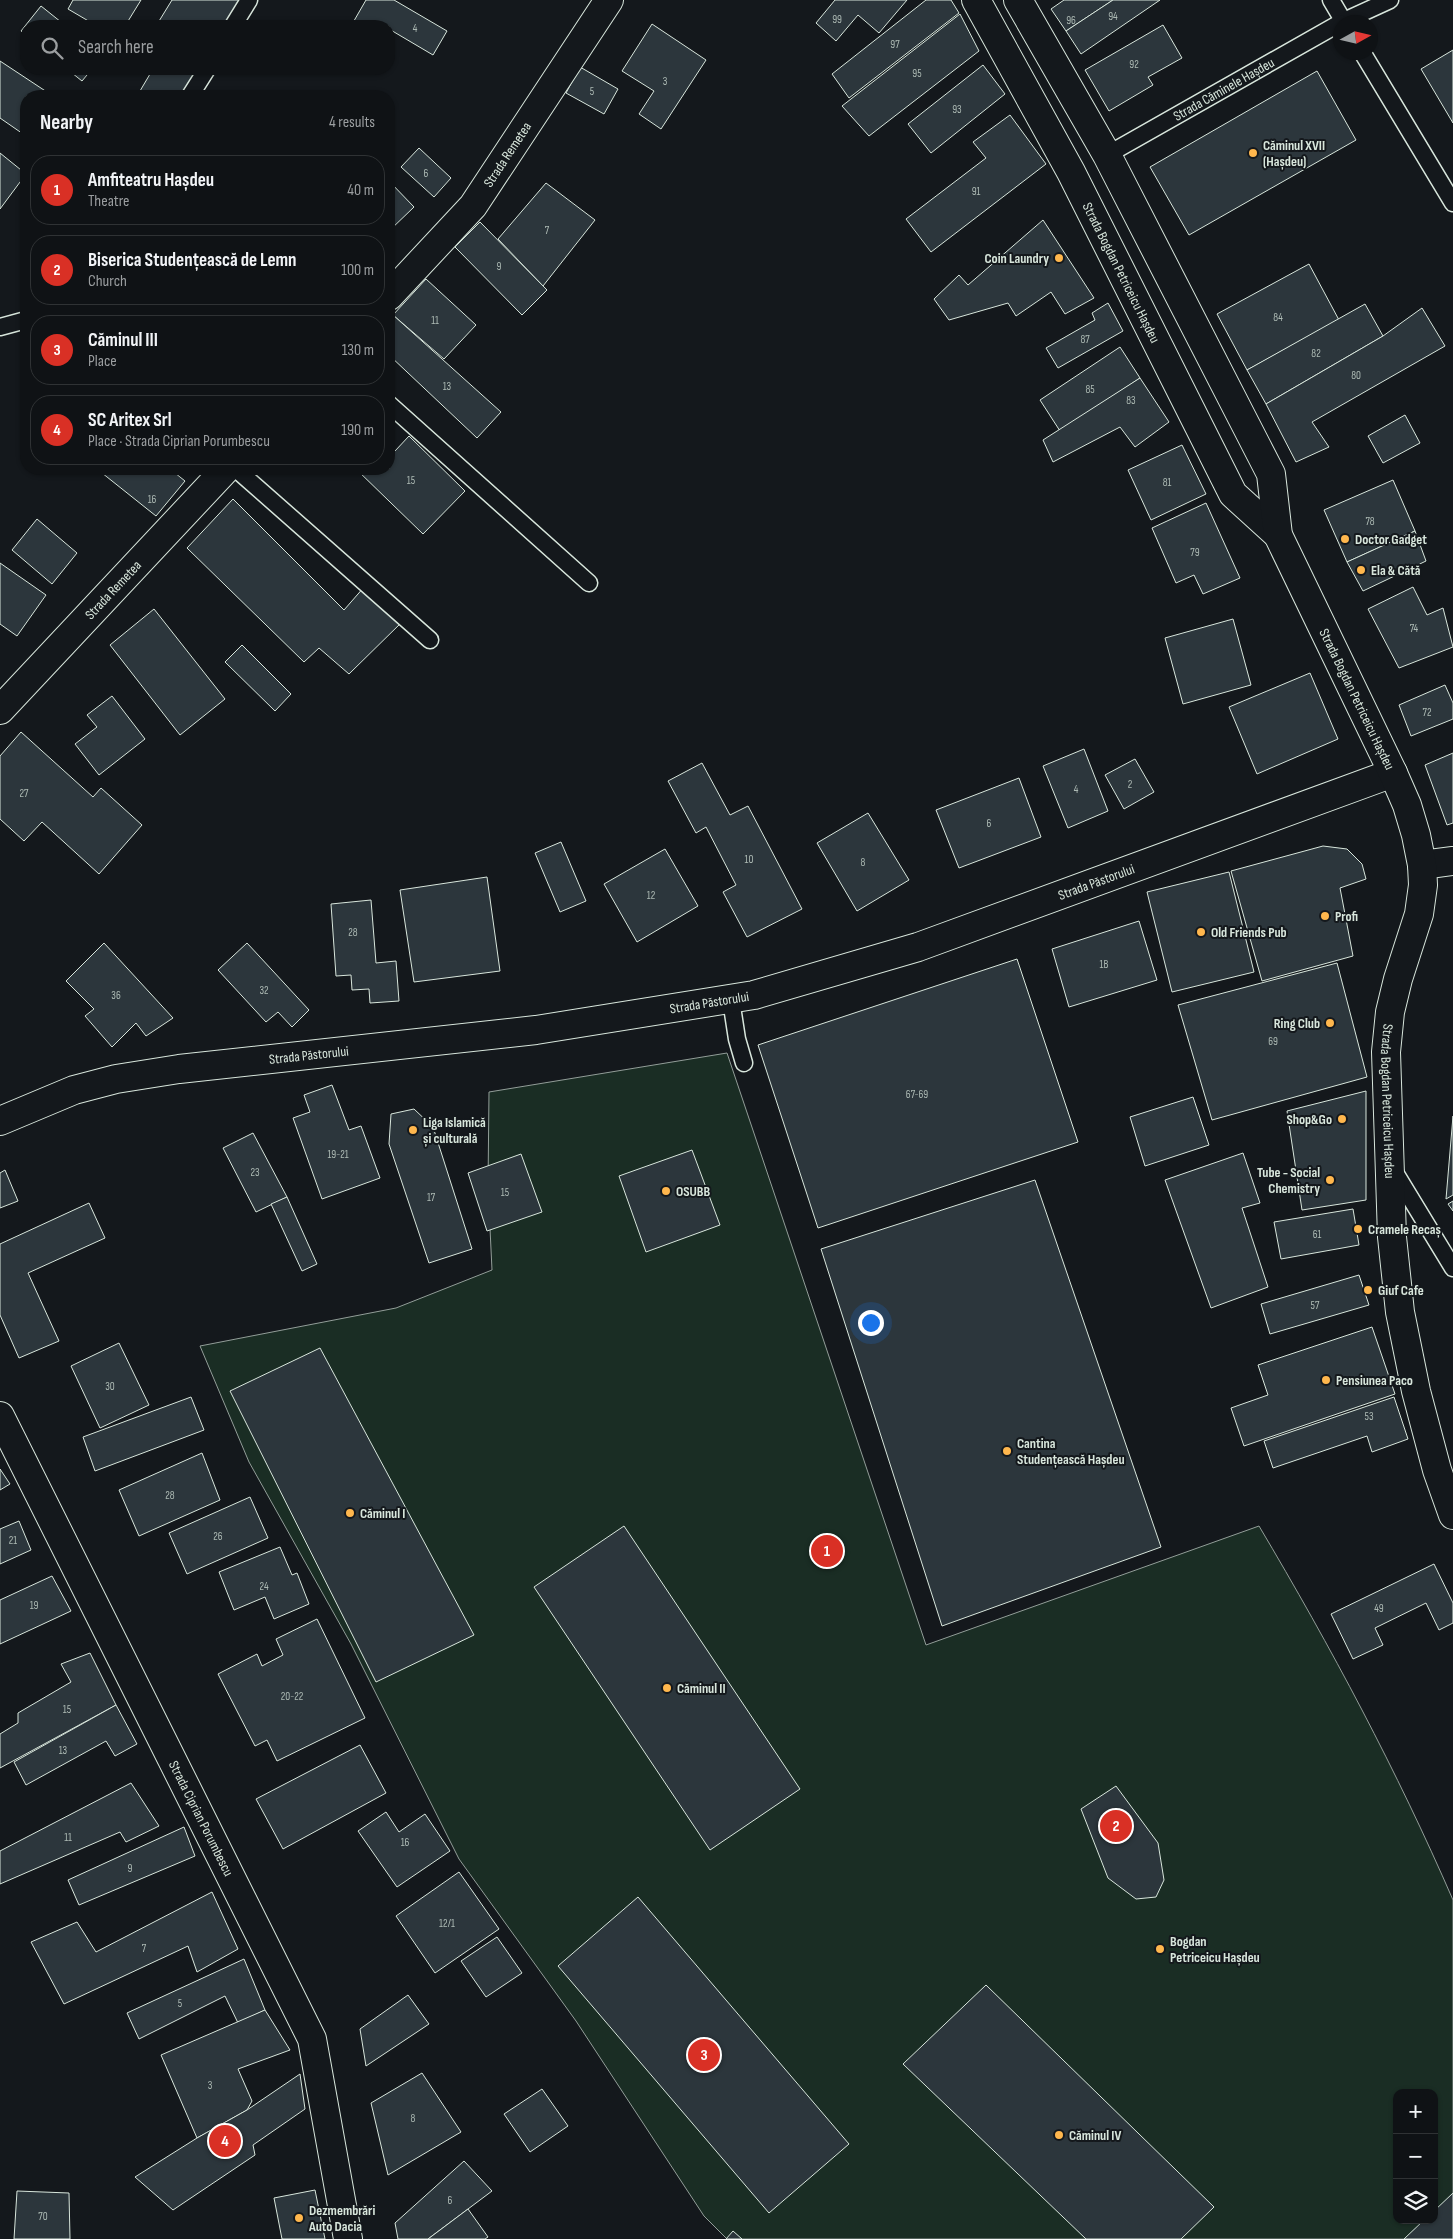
<!DOCTYPE html>
<meta charset="utf-8">
<style>
:root{--surface:#0f1215;--page:#181b1e;--text:#f1f3f6;--muted:#9b9ea0;--line:#2f3234;--accent:#d93025}
body{margin:0;font-family:"Sofia Sans Condensed",sans-serif;background:var(--page);color:var(--text)}
.controls{position:absolute;right:15px;bottom:15px;display:grid;overflow:hidden;border-radius:10px;box-shadow:0 1px 4px #0004}
.controls button{width:45px;height:45px;display:grid;place-items:center;padding:0;border:0;border-bottom:1px solid var(--line);background:var(--surface);color:var(--text);font:25px sans-serif}
.compass{position:absolute;left:1333px;top:15px;width:45px;height:45px;border-radius:50%;background:var(--surface);box-shadow:0 1px 4px #0004;rotate:82deg}
.you{position:absolute;left:870px;top:1322px;width:18px;height:18px;margin:-12px;border:4px solid #fff;border-radius:50%;background:#1a73e8;box-shadow:0 0 0 8px #1a73e833}
.badge{display:grid;place-items:center;width:32px;height:32px;border-radius:50%;background:var(--accent);color:#fff;font-size:16px;font-weight:700}
.pin{position:absolute;translate:-50% -50%;border:2px solid #fff;box-shadow:0 1px 5px #0006}
.list{margin:0;padding:0;list-style:none}
h2{display:flex;justify-content:space-between;align-items:center;height:65px;margin:0;padding:0 20px;font-size:21px}
h2 small{font-size:16px;font-weight:400;color:var(--muted)}
.list li{display:grid;grid-template-columns:32px 1fr auto;gap:15px;align-items:center;box-sizing:border-box;height:70px;margin:0 10px 10px;padding:0 10px;border:1px solid var(--line);border-radius:20px}
.list b{display:block;font-size:19px;white-space:nowrap}
.list p{margin:0;font-size:16px;white-space:nowrap;color:var(--muted)}
.list em{font-size:16px;font-style:normal;color:var(--muted)}
.icon{flex:none;width:28px;height:28px;fill:none;stroke:currentColor;stroke-width:2;stroke-linecap:round;stroke-linejoin:round}
.map{position:relative;flex:none;width:1453px;height:2239px;overflow:hidden}
.search{position:absolute;background:var(--surface);box-shadow:0 1px 4px #0004;left:20px;top:20px;width:375px;height:55px;display:flex;align-items:center;gap:12px;box-sizing:border-box;padding:0 18px;border-radius:20px;color:var(--muted);font-size:19px}
.panel{position:absolute;background:var(--surface);box-shadow:0 1px 4px #0004;left:20px;top:90px;width:375px;height:385px;border-radius:20px}
.map>svg:first-child{display:block}
.green{fill:#1a2d24;stroke:#939e99;fill-rule:evenodd}
.building{fill:#2c363c;stroke:#d8e6dc}
.lines{fill:none;stroke-linecap:round;stroke-linejoin:round}
.service-casing{stroke:#d8e6dc;stroke-width:19}
.minor-casing{stroke:#d8e6dc;stroke-width:30}
.tertiary-casing{stroke:#d8e6dc;stroke-width:30}
.service{stroke:#14181c;stroke-width:16}
.minor{stroke:#14181c;stroke-width:28}
.tertiary{stroke:#14181c;stroke-width:28}
.poi-dot{fill:#ffb74d;stroke:#14181c;stroke-width:2}
.labels{text-anchor:middle;dominant-baseline:central;stroke-width:4;stroke-linejoin:round;paint-order:stroke}
.number-label{font-size:11px;fill:#adbab4}
.street-label{font-size:14px;fill:#d8e6dc;stroke:#14181c}
.poi-label{font-size:14px;font-weight:bold;fill:#d8e6dc;stroke:#14181c;text-anchor:start}
</style>
<div class="map">
<svg width="1453" height="2239" viewBox="0 0 1453 2239">
<rect width="100%" height="100%" fill="#14181c"/>
<path class="green" d="M727 1053 926 1645 1259 1526C1331 1647 1397 1771 1453 1900V2239H727L704 2216 576 2021 459 1859 351 1644 249 1462 200 1346 396 1308 492 1270 488 1187 489 1092ZM1397 2093H1434V2220H1397Z"/>
<g class="building">
<path d="M73 0H141L125 26H97L68 9Z"/>
<path d="M172 0H242L226 26H156Z"/>
<path d="M366 0H394L447 31 433 55 389 29V26H351Z"/>
<path d="M835 0H907L879 33 858 15 836 41 816 23Z"/>
<path d="M926 0H951L959 13 849 98 832 74Z"/>
<path d="M1064 0H1113L1066 31 1051 9Z"/>
<path d="M1113 0H1160L1081 54 1066 31Z"/>
<path d="M41 6 66 26H26V35L21 31Z"/>
<path d="M960 14 979 51 869 136 842 106Z"/>
<path d="M652 24 706 60 661 129 639 114 654 91 622 71Z"/>
<path d="M1163 25 1182 58 1148 77 1153 85 1109 111 1085 70Z"/>
<path d="M1453 50V123L1421 69Z"/>
<path d="M0 61 53 96H26V136L0 118Z"/>
<path d="M983 65 1005 94 931 153 908 124Z"/>
<path d="M580 67 618 89 604 114 566 93Z"/>
<path d="M67 69H92L82 81Z"/>
<path d="M153 69H201L184 96H137Z"/>
<path d="M1317 71 1356 140 1189 235 1150 167Z"/>
<path d="M1010 115 1046 164 931 252 906 219 986 158 973 142Z"/>
<path d="M419 148 451 178 434 197 401 167Z"/>
<path d="M0 153 26 174 0 209Z"/>
<path d="M389 181 414 207 389 231Z"/>
<path d="M546 183 595 220 543 286 498 239Z"/>
<path d="M1043 220 1094 298 1065 314 1051 292 1016 316 1008 303 949 320 934 299 959 275 968 285Z"/>
<path d="M480 222 547 290 522 315 455 247Z"/>
<path d="M1309 264 1339 320 1247 370 1217 314Z"/>
<path d="M426 279 476 325 444 359 393 315Z"/>
<path d="M1108 303 1123 331 1058 368 1046 348 1095 320 1092 313Z"/>
<path d="M1365 304 1383 336 1266 404 1247 370Z"/>
<path d="M1422 308 1445 346 1312 422 1329 447 1296 462 1266 404 1383 336Z"/>
<path d="M393 315 501 412 477 438 389 355V320Z"/>
<path d="M1120 347 1140 378 1060 431 1040 400Z"/>
<path d="M1140 378 1169 422 1135 447 1120 427 1053 462 1043 440Z"/>
<path d="M1405 415 1420 443 1383 463 1368 436Z"/>
<path d="M409 436 465 491 423 534 356 469H389V445L395 451Z"/>
<path d="M1182 445 1206 494 1151 520 1128 470Z"/>
<path d="M97 469H170L185 481 156 516Z"/>
<path d="M1393 480 1415 531 1347 562 1324 510Z"/>
<path d="M233 499 344 610 365 586 403 621 349 674 319 648 304 662 187 548Z"/>
<path d="M1206 503 1240 578 1203 594 1194 575 1176 583 1152 528Z"/>
<path d="M37 519 77 553 52 584 12 550Z"/>
<path d="M1415 531 1426 561 1363 591 1347 562Z"/>
<path d="M0 563 46 595 17 636 0 624Z"/>
<path d="M1413 587 1427 615 1443 608 1453 647 1399 668 1368 609Z"/>
<path d="M154 609 225 699 180 735 110 645Z"/>
<path d="M1233 619 1251 685 1183 704 1165 638Z"/>
<path d="M242 645 291 694 275 711 225 662Z"/>
<path d="M1310 673 1338 739 1257 774 1229 707Z"/>
<path d="M1445 685 1453 703V719L1411 736 1399 705Z"/>
<path d="M112 696 145 739 99 775 75 744 97 727 87 715Z"/>
<path d="M21 732 93 797 101 788 142 825 99 874 42 822 24 841 0 819V756Z"/>
<path d="M1084 749 1108 811 1068 828 1043 766Z"/>
<path d="M1453 753V823L1447 825 1425 765Z"/>
<path d="M1135 759 1154 792 1124 809 1105 775Z"/>
<path d="M702 763 730 815 748 806 802 909 747 937 723 892 736 885 706 827 696 833 668 781Z"/>
<path d="M1019 778 1041 837 959 868 936 810Z"/>
<path d="M868 813 909 880 857 911 817 843Z"/>
<path d="M561 842 586 901 560 912 535 853Z"/>
<path d="M1323 846 1347 849 1362 864 1366 879 1340 888 1353 956 1262 981 1231 871Z"/>
<path d="M665 849 698 906 637 942 604 884Z"/>
<path d="M1229 872 1254 972 1172 992 1147 892Z"/>
<path d="M487 877 500 971 414 982 400 890Z"/>
<path d="M371 900 376 963 396 961 399 1001 370 1003 369 989 352 990 351 975 336 976 331 904Z"/>
<path d="M1139 921 1157 980 1069 1007 1052 949Z"/>
<path d="M104 943 173 1018 146 1036 136 1023 112 1047 85 1016 94 1009 66 981Z"/>
<path d="M247 943 309 1010 292 1027 278 1012 266 1022 218 970Z"/>
<path d="M1017 959 1078 1142 818 1228 758 1045Z"/>
<path d="M1337 963 1367 1077 1212 1120 1178 1005Z"/>
<path d="M332 1085 349 1130 361 1126 380 1178 322 1199 293 1118 310 1112 304 1095Z"/>
<path d="M1366 1091V1200L1302 1210 1287 1111Z"/>
<path d="M1193 1097 1209 1145 1145 1166 1130 1117Z"/>
<path d="M414 1109 433 1127 472 1249 429 1263 389 1144 391 1114Z"/>
<path d="M1453 1116V1195L1446 1199Z"/>
<path d="M253 1133 287 1197 256 1212 223 1148Z"/>
<path d="M692 1150 720 1225 646 1252 619 1176Z"/>
<path d="M1243 1153 1260 1203 1242 1208 1268 1287 1211 1308 1165 1180Z"/>
<path d="M521 1154 542 1212 487 1231 468 1173Z"/>
<path d="M5 1170 18 1201 0 1208V1173Z"/>
<path d="M1035 1180 1161 1547 942 1626 821 1249Z"/>
<path d="M287 1197 317 1264 302 1271 271 1204Z"/>
<path d="M1453 1201V1211L1448 1204Z"/>
<path d="M89 1203 105 1238 28 1273 59 1341 19 1358 0 1315V1244Z"/>
<path d="M1353 1209 1359 1245 1281 1259 1274 1222Z"/>
<path d="M1359 1275 1369 1305 1270 1334 1261 1304Z"/>
<path d="M1372 1327 1395 1394 1244 1446 1231 1408 1268 1395 1258 1365Z"/>
<path d="M119 1343 149 1405 100 1428 71 1366Z"/>
<path d="M320 1348 474 1635 376 1682 230 1391Z"/>
<path d="M191 1397 204 1430 95 1471 83 1437Z"/>
<path d="M1394 1397 1408 1439 1372 1452 1367 1436 1273 1468 1264 1441Z"/>
<path d="M202 1453 220 1500 139 1536 119 1490Z"/>
<path d="M0 1469 10 1484 0 1490Z"/>
<path d="M250 1497 268 1538 187 1574 169 1533Z"/>
<path d="M19 1521 31 1550 0 1564V1529Z"/>
<path d="M624 1526 800 1789 710 1850 534 1587Z"/>
<path d="M280 1547 292 1575 297 1573 309 1604 274 1619 265 1597 234 1610 219 1572Z"/>
<path d="M1434 1564 1453 1603V1623L1439 1630 1426 1603 1375 1628 1383 1645 1353 1659 1331 1614Z"/>
<path d="M52 1576 71 1611 0 1644V1600Z"/>
<path d="M317 1619 365 1718 277 1761 267 1740 255 1746 218 1674 257 1654 262 1666 283 1655 276 1639Z"/>
<path d="M90 1653 116 1705 0 1768V1734L18 1723V1713L71 1682 61 1664Z"/>
<path d="M116 1705 137 1744 115 1756 106 1741 26 1785 14 1762Z"/>
<path d="M360 1745 386 1793 283 1849 256 1799Z"/>
<path d="M131 1783 159 1826 126 1842 120 1832 0 1884V1851Z"/>
<path d="M1116 1786 1158 1843 1164 1880 1156 1897 1136 1899 1108 1878 1081 1809Z"/>
<path d="M386 1812 399 1832 425 1814 450 1851 397 1887 358 1831Z"/>
<path d="M184 1827 195 1856 79 1905 68 1880Z"/>
<path d="M459 1872 499 1929 435 1973 396 1916Z"/>
<path d="M212 1892 238 1949 197 1972 188 1946 64 2004 31 1942 77 1922 96 1952Z"/>
<path d="M638 1897 849 2144 769 2213 558 1966Z"/>
<path d="M497 1937 522 1973 486 1997 461 1961Z"/>
<path d="M244 1959 265 2010 238 2023 225 1996 139 2039 127 2013Z"/>
<path d="M986 1985 1214 2207 1181 2239H1086L903 2064Z"/>
<path d="M408 1995 429 2024 366 2066 360 2029Z"/>
<path d="M265 2010 290 2050 238 2069 252 2101 247 2110 197 2138 161 2055Z"/>
<path d="M422 2073 461 2132 388 2175 371 2103Z"/>
<path d="M300 2074 305 2109 253 2145 255 2155 173 2210 135 2177 197 2138 247 2110Z"/>
<path d="M542 2089 568 2126 530 2152 504 2114Z"/>
<path d="M464 2161 492 2191 428 2239H398L395 2223Z"/>
<path d="M315 2190 325 2239H282L274 2198Z"/>
<path d="M17 2191 69 2193 70 2239H14Z"/>
<path d="M1453 2193V2239H1404L1424 2220H1434V2211Z"/>
<path d="M468 2209 488 2237 485 2239H428Z"/>
<path d="M733 2231 742 2239H726Z"/>
</g>
<g class="lines">
<g class="service-casing">
<g id="service">
<path d="M1331 0 1344 22"/>
<path d="M1342 22 1390 0"/>
<path d="M233 26 249 0"/>
<path d="M1362 52 1453 203"/>
<path d="M190 96 207 69"/>
<path id="s1" d="M1107 155 1340 23"/>
<path d="M0 327 26 320"/>
<path d="M389 404 589 583"/>
<path d="M236 469 430 640"/>
<path d="M731 1000 737 1039 744 1063"/>
<path d="M1394 1171 1453 1268"/>
</g>
</g>
<g class="minor-casing">
<g id="minor">
<path id="s2" d="M389 296 473 206 609 0"/>
<path id="s3" d="M0 710 226 469"/>
<path d="M1422 865 1453 861"/>
<path id="s4" d="M0 1121 74 1090 116 1079 179 1069 536 1030 754 995 918 947 1393 773"/>
<path id="s5" d="M0 1416 312 2039 348 2239"/>
</g>
</g>
<g class="tertiary-casing">
<g id="tertiary">
<path id="s6" d="M976 0 1071 172 1233 494 1278 535"/>
<path id="s7" d="M1018 0 1107 155 1271 474 1278 535 1393 773 1407 805 1416 835 1422 865 1423 885 1419 914 1398 979 1390 1012 1386 1052 1392 1237 1400 1312 1416 1391 1437 1470 1453 1515"/>
</g>
</g>
<use href="#service" class="service"/>
<use href="#minor" class="minor"/>
<use href="#tertiary" class="tertiary"/>
</g>
<g class="poi-dot">
<circle cx="1253" cy="153" r="5"/>
<circle cx="1059" cy="258" r="5"/>
<circle cx="1345" cy="539" r="5"/>
<circle cx="1361" cy="570" r="5"/>
<circle cx="1325" cy="916" r="5"/>
<circle cx="1201" cy="932" r="5"/>
<circle cx="1330" cy="1023" r="5"/>
<circle cx="1342" cy="1119" r="5"/>
<circle cx="413" cy="1130" r="5"/>
<circle cx="1330" cy="1180" r="5"/>
<circle cx="666" cy="1191" r="5"/>
<circle cx="1358" cy="1229" r="5"/>
<circle cx="1368" cy="1290" r="5"/>
<circle cx="1326" cy="1380" r="5"/>
<circle cx="1007" cy="1451" r="5"/>
<circle cx="350" cy="1513" r="5"/>
<circle cx="667" cy="1688" r="5"/>
<circle cx="1160" cy="1949" r="5"/>
<circle cx="1059" cy="2135" r="5"/>
<circle cx="299" cy="2218" r="5"/>
</g>
<g class="labels">
<g class="number-label">
<text x="1113" y="16">94</text>
<text x="837" y="19">99</text>
<text x="1071" y="20">96</text>
<text x="415" y="28">4</text>
<text x="895" y="44">97</text>
<text x="1134" y="64">92</text>
<text x="917" y="73">95</text>
<text x="665" y="81">3</text>
<text x="592" y="91">5</text>
<text x="957" y="109">93</text>
<text x="426" y="173">6</text>
<text x="976" y="191">91</text>
<text x="547" y="230">7</text>
<text x="499" y="266">9</text>
<text x="1278" y="317">84</text>
<text x="435" y="320">11</text>
<text x="1085" y="339">87</text>
<text x="1316" y="353">82</text>
<text x="1356" y="375">80</text>
<text x="447" y="386">13</text>
<text x="1090" y="389">85</text>
<text x="1131" y="400">83</text>
<text x="411" y="480">15</text>
<text x="1167" y="482">81</text>
<text x="152" y="499">16</text>
<text x="1370" y="521">78</text>
<text x="1195" y="552">79</text>
<text x="1414" y="628">74</text>
<text x="1427" y="712">72</text>
<text x="1130" y="784">2</text>
<text x="1076" y="789">4</text>
<text x="24" y="793">27</text>
<text x="989" y="823">6</text>
<text x="749" y="859">10</text>
<text x="863" y="862">8</text>
<text x="651" y="895">12</text>
<text x="353" y="932">28</text>
<text x="1104" y="964">1B</text>
<text x="264" y="990">32</text>
<text x="116" y="995">36</text>
<text x="1273" y="1041">69</text>
<text x="917" y="1094">67-69</text>
<text x="338" y="1154">19-21</text>
<text x="255" y="1172">23</text>
<text x="505" y="1192">15</text>
<text x="431" y="1197">17</text>
<text x="1317" y="1234">61</text>
<text x="1315" y="1305">57</text>
<text x="110" y="1386">30</text>
<text x="1369" y="1416">53</text>
<text x="170" y="1495">28</text>
<text x="218" y="1536">26</text>
<text x="13" y="1540">21</text>
<text x="264" y="1586">24</text>
<text x="34" y="1605">19</text>
<text x="1379" y="1608">49</text>
<text x="292" y="1696">20-22</text>
<text x="67" y="1709">15</text>
<text x="63" y="1750">13</text>
<text x="68" y="1837">11</text>
<text x="405" y="1842">16</text>
<text x="130" y="1868">9</text>
<text x="447" y="1923">12/1</text>
<text x="144" y="1948">7</text>
<text x="180" y="2003">5</text>
<text x="210" y="2085">3</text>
<text x="413" y="2118">8</text>
<text x="450" y="2200">6</text>
<text x="43" y="2216">70</text>
</g>
<g class="street-label">
<text stroke="none"><textPath href="#s1" startOffset="134">Strada Căminele Hașdeu</textPath></text>
<text stroke="none"><textPath href="#s2" startOffset="185">Strada Remetea</textPath></text>
<text stroke="none"><textPath href="#s6" startOffset="309">Strada Bogdan Petriceicu Hașdeu</textPath></text>
<text stroke="none"><textPath href="#s3" startOffset="165">Strada Remetea</textPath></text>
<text stroke="none"><textPath href="#s7" startOffset="781">Strada Bogdan Petriceicu Hașdeu</textPath></text>
<text stroke="none"><textPath href="#s4" startOffset="1128">Strada Păstorului</textPath></text>
<text stroke="none"><textPath href="#s4" startOffset="722">Strada Păstorului</textPath></text>
<text stroke="none"><textPath href="#s4" startOffset="318">Strada Păstorului</textPath></text>
<text stroke="none"><textPath href="#s7" startOffset="1201">Strada Bogdan Petriceicu Hașdeu</textPath></text>
<text stroke="none"><textPath href="#s5" startOffset="450">Strada Ciprian Porumbescu</textPath></text>
</g>
<g class="poi-label">
<text x="1263" y="145">Căminul XVII<tspan x="1263" dy="16">(Hașdeu)</tspan></text>
<text x="1049" y="258" text-anchor="end">Coin Laundry</text>
<text x="1355" y="539">Doctor Gadget</text>
<text x="1371" y="570">Ela &amp; Cătă</text>
<text x="1335" y="916">Profi</text>
<text x="1211" y="932">Old Friends Pub</text>
<text x="1320" y="1023" text-anchor="end">Ring Club</text>
<text x="1332" y="1119" text-anchor="end">Shop&amp;Go</text>
<text x="423" y="1122">Liga Islamică<tspan x="423" dy="16">și culturală</tspan></text>
<text x="1320" y="1172" text-anchor="end">Tube - Social<tspan x="1320" dy="16">Chemistry</tspan></text>
<text x="676" y="1191">OSUBB</text>
<text x="1368" y="1229">Cramele Recaș</text>
<text x="1378" y="1290">Giuf Cafe</text>
<text x="1336" y="1380">Pensiunea Paco</text>
<text x="1017" y="1443">Cantina<tspan x="1017" dy="16">Studențească Hașdeu</tspan></text>
<text x="360" y="1513">Căminul I</text>
<text x="677" y="1688">Căminul II</text>
<text x="1170" y="1941">Bogdan<tspan x="1170" dy="16">Petriceicu Hașdeu</tspan></text>
<text x="1069" y="2135">Căminul IV</text>
<text x="309" y="2210">Dezmembrări<tspan x="309" dy="16">Auto Dacia</tspan></text>
</g>
</g>
</svg>
<div class="controls">
<button>+</button>
<button>−</button>
<button><svg class="icon" aria-label="layers" viewBox="0 0 24 24"><path d="M12 4l9 5-9 5-9-5zM3 14l9 5 9-5"/></svg></button>
</div>
<svg class="compass" viewBox="-18 -18 36 36"><path d="M0-13l5 13h-10z" fill="#e53935"/><path d="M0 13l5-13h-10z" fill="#9b9ea0"/></svg>
<div class="you"></div>
<div class="pin badge" style="left:827px;top:1551px">1</div>
<div class="pin badge" style="left:1116px;top:1826px">2</div>
<div class="pin badge" style="left:704px;top:2055px">3</div>
<div class="pin badge" style="left:225px;top:2141px">4</div>
<div class="search"><svg class="icon" aria-label="search" viewBox="0 0 24 24"><circle cx="10" cy="10" r="6"/><path d="M15 15l6 6"/></svg>Search here</div>
<section class="panel">
<h2>Nearby<small>4 results</small></h2>
<ul class="list">
<li><span class="badge">1</span><div><b>Amfiteatru Hașdeu</b><p>Theatre</p></div><em>40 m</em></li>
<li><span class="badge">2</span><div><b>Biserica Studențească de Lemn</b><p>Church</p></div><em>100 m</em></li>
<li><span class="badge">3</span><div><b>Căminul III</b><p>Place</p></div><em>130 m</em></li>
<li><span class="badge">4</span><div><b>SC Aritex Srl</b><p>Place · Strada Ciprian Porumbescu</p></div><em>190 m</em></li>
</ul>
</section>
</div>
